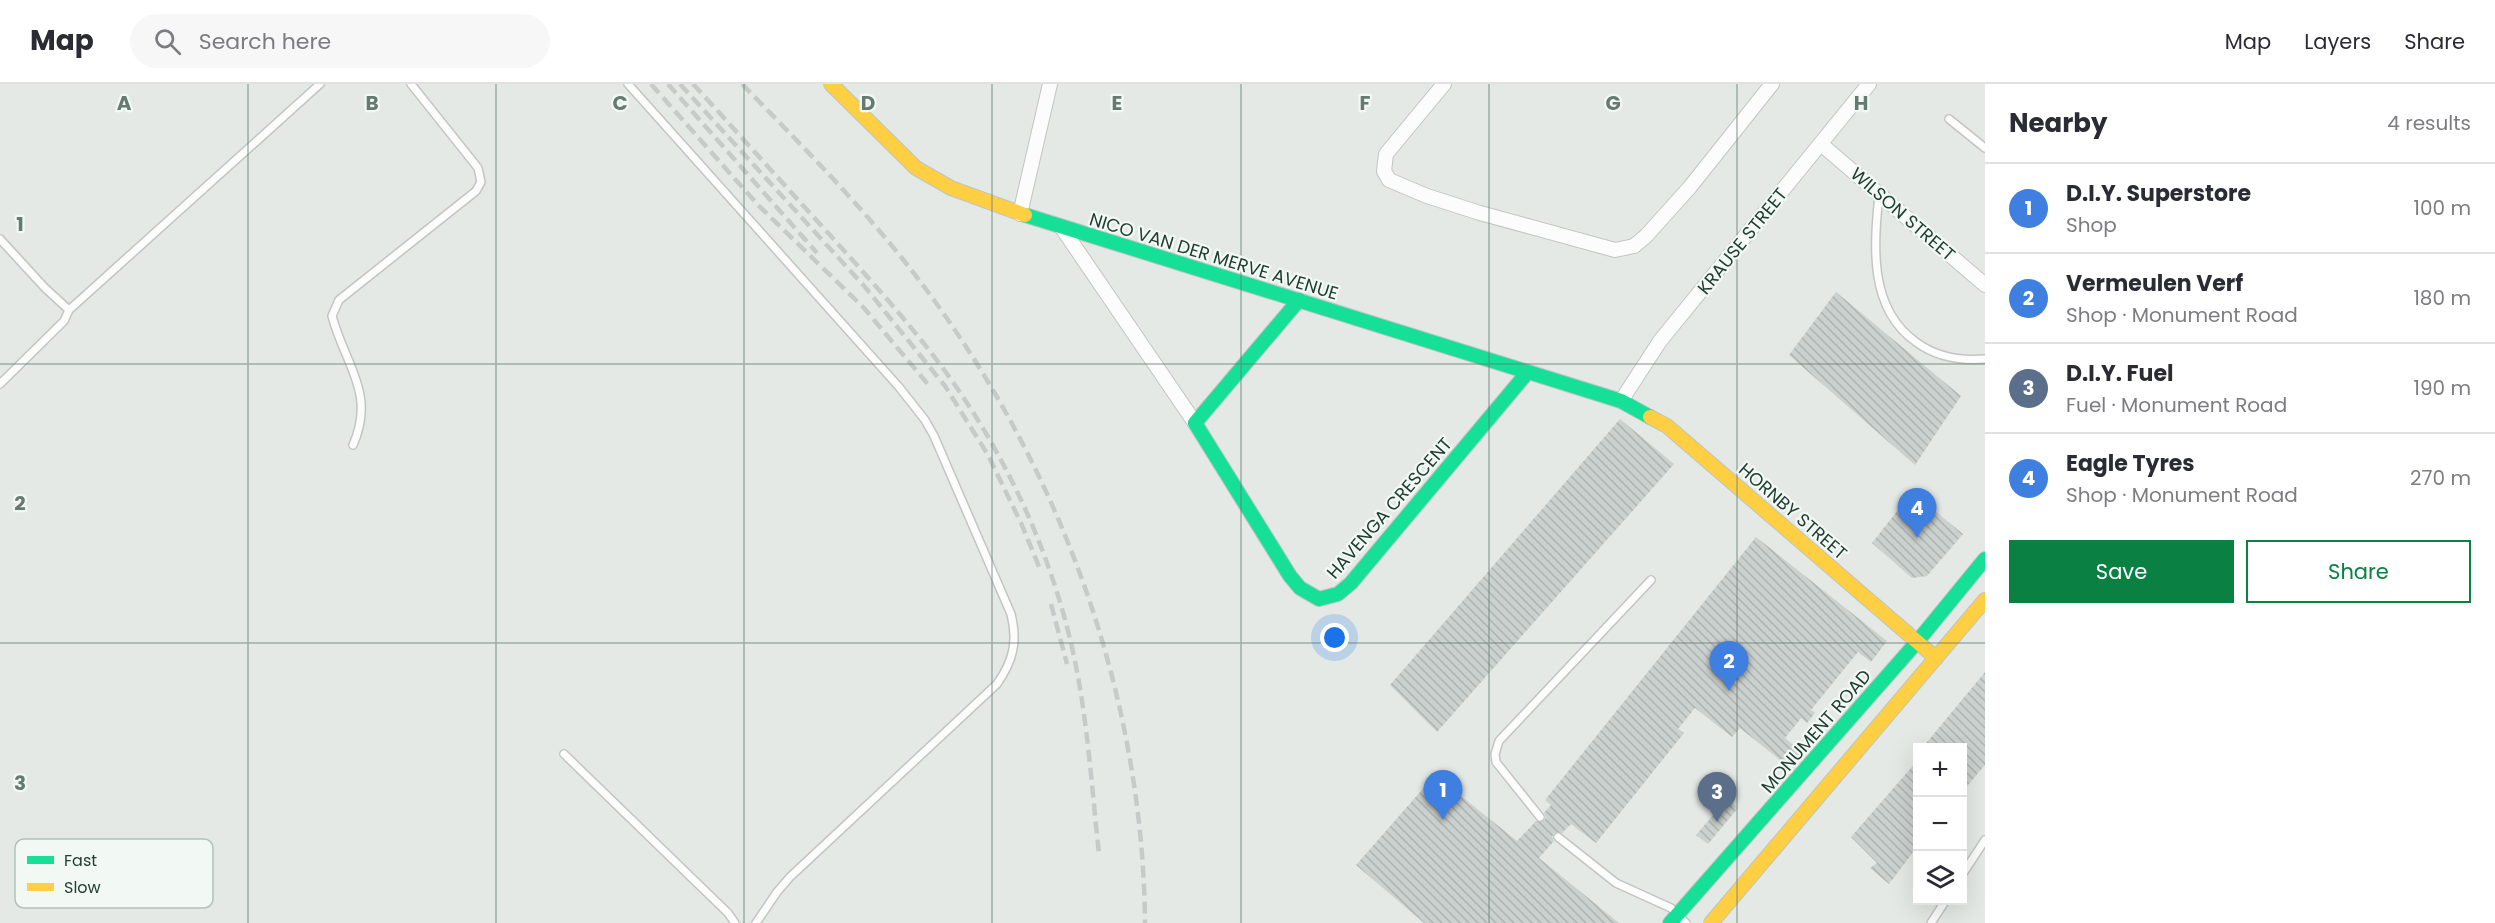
<!DOCTYPE html>
<meta charset="utf-8">
<style>
:root{--surface:#fff;--page:#f7f7f7;--text:#2b2b33;--muted:#7c7c81;--line:#e1e1e2;--accent:#0b8043}
body{margin:0;font-family:Poppins,sans-serif;background:var(--page);color:var(--text)}
.controls{position:absolute;right:18px;bottom:18px;display:grid;overflow:hidden;border-radius:0px;box-shadow:0 6px 24px #0002}
.controls button{width:54px;height:54px;display:grid;place-items:center;padding:0;border:0;border-bottom:2px solid var(--line);background:var(--surface);color:var(--text);font:30px sans-serif}
.you{position:absolute;left:1335px;top:554px;width:21px;height:21px;margin:-15px;border:4px solid #fff;border-radius:50%;background:#1a73e8;box-shadow:0 0 0 9px #1a73e833}
.badge{display:grid;place-items:center;width:39px;height:39px;border-radius:50%;background:var(--accent);color:#fff;font-size:20px;font-weight:700}
.pin{position:absolute;translate:-50% -50px;filter:drop-shadow(0 2px 3px #0008)}
.pin::after{content:'';position:absolute;top:32px;width:21px;height:18px;background:inherit;clip-path:polygon(0 0,100% 0,50% 100%)}
.list{margin:0;padding:0;list-style:none}
h2{display:flex;justify-content:space-between;align-items:center;height:78px;margin:0;padding:0 24px;font-size:26px}
h2 small{font-size:20px;font-weight:400;color:var(--muted)}
.list li{display:grid;grid-template-columns:39px 1fr auto;gap:18px;align-items:center;box-sizing:border-box;height:90px;padding:0 24px;border-top:2px solid var(--line)}
.list b{display:block;font-size:22px;white-space:nowrap}
.list p{margin:0;font-size:20px;white-space:nowrap;color:var(--muted)}
.list em{font-size:20px;font-style:normal;color:var(--muted)}
.actions{display:flex;gap:12px;padding:18px 24px}
.actions a{flex:1;padding:14px 0;border:2px solid var(--accent);border-radius:0px;text-align:center;font-size:21px;color:var(--accent)}
.actions .main{background:var(--accent);color:#fff}
.icon{flex:none;width:33px;height:33px;fill:none;stroke:currentColor;stroke-width:2;stroke-linecap:round;stroke-linejoin:round}
.map{position:relative;flex:none;width:1985px;height:839px;overflow:hidden}
header{display:flex;align-items:center;gap:36px;box-sizing:border-box;height:84px;padding:0 30px;background:var(--surface);border-bottom:2px solid var(--line)}
header strong{font-size:28px}
nav{display:flex;gap:33px;margin-inline-start:auto;font-size:21px}
.search{width:420px;height:54px;background:var(--page);display:flex;align-items:center;gap:15px;box-sizing:border-box;padding:0 21px;border-radius:33px;color:var(--muted);font-size:22px}
main{display:flex}
aside{flex:1;background:var(--surface)}
.map>svg:first-child{display:block}
.building{fill:url(#building-back-hatch)}
.lines{fill:none;stroke-linecap:round;stroke-linejoin:round}
.lane-casing{stroke:#c1c6c3;stroke-width:10}
.street-casing{stroke:#c1c6c3;stroke-width:16}
.fast-casing{stroke:#bdc5c2;stroke-width:16}
.slow-casing{stroke:#bdc5c2;stroke-width:16}
.lane{stroke:#fbfcfb;stroke-width:7}
.street{stroke:#fbfcfb;stroke-width:14}
.fast{stroke:#16e098;stroke-width:14}
.slow{stroke:#ffcf43;stroke-width:14}
.rail{stroke:#c6cac9;stroke-width:4.5;stroke-dasharray:12 6;stroke-linecap:butt}
.grid{fill:none;stroke:#657a72;stroke-width:1.5;stroke-opacity:0.55}
.labels{text-anchor:middle;dominant-baseline:central;stroke-width:4.5;stroke-linejoin:round;paint-order:stroke}
.street-label{font-size:18px;fill:#213e33;stroke:#f2f9f5}
.key{fill:#f2f9f5;stroke:#b3c1bb;stroke-width:1.5}
.key-label{font-size:16px;fill:#213e33}
.grid-label{font-size:20px;text-anchor:middle;font-weight:bold;fill:#657a72;stroke:#f2f9f5;stroke-width:4.5;stroke-linejoin:round;paint-order:stroke}
</style>
<header>
<strong>Map</strong>
<div class="search"><svg class="icon" aria-label="search" viewBox="0 0 24 24"><circle cx="10" cy="10" r="6"/><path d="M15 15l6 6"/></svg>Search here</div>
<nav><a>Map</a><a>Layers</a><a>Share</a></nav>
</header>
<main>
<div class="map">
<svg width="1985" height="839" viewBox="0 0 1985 839">
<defs>
<pattern id="building-back-hatch" width="6" height="6" patternUnits="userSpaceOnUse" patternTransform="scale(1.5)"><rect width="6" height="6" fill="#cbd1ce"/><path d="M-1 5l2 2M0 0l6 6M5-1l2 2" fill="none" stroke="#aeb4b1"/></pattern>
</defs>
<rect width="100%" height="100%" fill="#e4e9e6"/>
<g class="building">
<path d="M1836 208 1961 312 1915 381 1789 271Z"/>
<path d="M1620 335 1674 380 1437 648 1390 601Z"/>
<path d="M1912 408 1963 450 1927 492 1912 494 1872 459Z"/>
<path d="M1756 453 1887 557 1871 578 1858 568 1811 626 1815 629 1807 639 1801 634 1785 654 1803 669 1790 684 1740 644 1732 653 1695 624 1678 645 1684 649 1596 759 1571 740 1562 749H1554L1552 753 1554 757 1539 774 1619 839H1424L1356 781 1435 691 1517 757 1536 737H1544L1546 733 1544 729 1551 721 1545 716Z"/>
<path d="M1985 588V681L1962 708V663H1923Z"/>
<path d="M1917 677V763L1889 800 1870 784 1877 779 1851 753Z"/>
<path d="M1727 715 1738 724 1708 760 1696 751Z"/>
</g>
<g class="lines">
<g class="lane-casing">
<g id="lane">
<path d="M628 0 899 303 925 336 934 352 1011 530C1018 558 1013 577 997 600L790 793 777 808 756 839"/>
<path d="M1949 35 1985 64"/>
<path d="M1879 110C1874 161 1868 224 1916 258 1936 273 1960 277 1985 275"/>
<path d="M0 155 45 204 69 226 64 237 0 300"/>
<path d="M69 226 320 0"/>
<path d="M353 361C376 309 345 281 332 232L339 216 476 107 481 98 478 84 411 0"/>
<path d="M564 670 728 829 735 839"/>
<path d="M1540 733 1496 678 1495 670 1499 657 1651 496"/>
<path d="M1558 753 1616 799 1671 824 1686 839"/>
<path d="M1962 791 1985 756"/>
<path d="M1931 839 1946 816"/>
</g>
</g>
<g class="street-casing">
<g id="street">
<path d="M1444 0 1386 70 1384 87 1389 96 1427 112 1480 129 1615 166 1634 162 1646 152 1690 103 1772 0"/>
<path d="M1821 60 1985 201"/>
<path d="M1020 130 1050 0"/>
<path d="M1062 144 1195 339"/>
<path d="M1621 317 1660 257 1869 0"/>
</g>
</g>
<g class="fast-casing">
<g id="fast">
<path d="M1025 131 1621 317 1650 333"/>
<path d="M1299 216 1195 339 1290 492 1300 504 1319 515 1338 510 1351 499 1527 289"/>
<path d="M1670 839 1917 558 1985 475"/>
</g>
</g>
<g class="slow-casing">
<g id="slow">
<path d="M831 0 916 84 951 104 1025 131"/>
<path d="M1650 333 1667 342 1936 574"/>
<path d="M1711 839 1985 516"/>
</g>
</g>
<use href="#lane" class="lane"/>
<use href="#street" class="street"/>
<use href="#fast" class="fast"/>
<use href="#slow" class="slow"/>
<g class="rail">
<path d="M651 0 758 121 864 224 931 304"/>
<path d="M668 0 817 169"/>
<path d="M680 0 865 203 945 302 988 371 1021 439 1040 485"/>
<path d="M693 0C739 50 784 101 830 151 873 199 917 247 955 301 1007 376 1047 462 1069 551 1087 622 1091 698 1099 770"/>
<path d="M742 0C807 67 873 133 928 208 1062 389 1143 613 1145 839"/>
<path d="M1051 520 1067 580"/>
</g>
</g>
<path class="grid" d="M248 0V839M496 0V839M744 0V839M992 0V839M1241 0V839M1489 0V839M1737 0V839M0 280H1985M0 559H1985"/>
<g class="labels">
<g class="street-label">
<text transform="translate(1903 130) rotate(41)">WILSON STREET</text>
<text transform="translate(1742 157) rotate(-51)">KRAUSE STREET</text>
<text transform="translate(1214 172) rotate(17)">NICO VAN DER MERVE AVENUE</text>
<text transform="translate(1389 424) rotate(-49)">HAVENGA CRESCENT</text>
<text transform="translate(1793 427) rotate(41)">HORNBY STREET</text>
<text transform="translate(1816 647) rotate(-49)">MONUMENT ROAD</text>
</g>
</g>
<rect x="15" y="755" width="198" height="69" rx="9" class="key"/>
<rect x="27" y="772" width="27" height="8" fill="#16e098"/>
<rect x="27" y="799" width="27" height="8" fill="#ffcf43"/>
<g class="key-label">
<text x="64" y="782">Fast</text>
<text x="64" y="809">Slow</text>
</g>
<g class="grid-label">
<text x="124" y="26">A</text>
<text x="372" y="26">B</text>
<text x="620" y="26">C</text>
<text x="868" y="26">D</text>
<text x="1117" y="26">E</text>
<text x="1365" y="26">F</text>
<text x="1613" y="26">G</text>
<text x="1861" y="26">H</text>
<text x="20" y="147">1</text>
<text x="20" y="426">2</text>
<text x="20" y="706">3</text>
</g>
</svg>
<div class="controls">
<button>+</button>
<button>−</button>
<button><svg class="icon" aria-label="layers" viewBox="0 0 24 24"><path d="M12 4l9 5-9 5-9-5zM3 14l9 5 9-5"/></svg></button>
</div>
<div class="you"></div>
<div class="pin badge" style="left:1443px;top:736px;background:#3f7fe0">1</div>
<div class="pin badge" style="left:1729px;top:607px;background:#3f7fe0">2</div>
<div class="pin badge" style="left:1717px;top:738px;background:#5c6f8a">3</div>
<div class="pin badge" style="left:1917px;top:454px;background:#3f7fe0">4</div>
</div>
<aside>
<h2>Nearby<small>4 results</small></h2>
<ul class="list">
<li><span class="badge" style="background:#3f7fe0">1</span><div><b>D.I.Y. Superstore</b><p>Shop</p></div><em>100 m</em></li>
<li><span class="badge" style="background:#3f7fe0">2</span><div><b>Vermeulen Verf</b><p>Shop · Monument Road</p></div><em>180 m</em></li>
<li><span class="badge" style="background:#5c6f8a">3</span><div><b>D.I.Y. Fuel</b><p>Fuel · Monument Road</p></div><em>190 m</em></li>
<li><span class="badge" style="background:#3f7fe0">4</span><div><b>Eagle Tyres</b><p>Shop · Monument Road</p></div><em>270 m</em></li>
</ul>
<div class="actions"><a class="main">Save</a><a>Share</a></div>
</aside>
</main>
